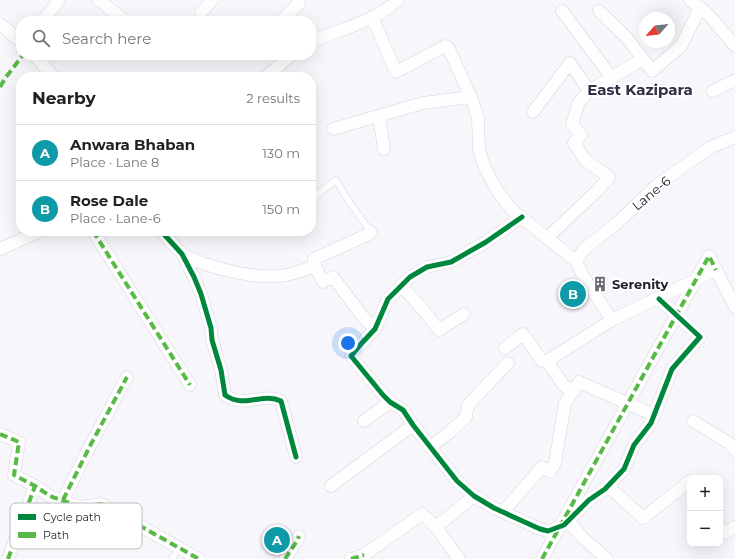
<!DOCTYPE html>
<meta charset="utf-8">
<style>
:root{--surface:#fff;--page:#f6f6f6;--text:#202124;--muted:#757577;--line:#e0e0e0;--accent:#0b8043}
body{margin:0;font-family:Montserrat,sans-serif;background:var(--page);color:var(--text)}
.controls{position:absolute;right:12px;bottom:12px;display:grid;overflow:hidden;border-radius:8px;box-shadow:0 4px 16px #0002}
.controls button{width:36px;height:36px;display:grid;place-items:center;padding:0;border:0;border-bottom:1px solid var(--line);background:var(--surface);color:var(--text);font:20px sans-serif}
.compass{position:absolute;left:639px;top:12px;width:36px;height:36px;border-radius:50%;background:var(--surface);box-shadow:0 4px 16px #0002;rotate:243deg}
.you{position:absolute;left:348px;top:343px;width:14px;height:14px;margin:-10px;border:3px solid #fff;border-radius:50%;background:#1a73e8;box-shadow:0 0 0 6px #1a73e833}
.badge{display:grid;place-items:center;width:26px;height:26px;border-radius:50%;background:var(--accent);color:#fff;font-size:13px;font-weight:700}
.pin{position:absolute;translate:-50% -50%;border:2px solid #fff;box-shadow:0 1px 4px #0006}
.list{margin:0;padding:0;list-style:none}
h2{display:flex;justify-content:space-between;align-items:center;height:52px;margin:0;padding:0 16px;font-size:17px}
h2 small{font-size:13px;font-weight:400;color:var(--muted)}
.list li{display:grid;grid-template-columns:26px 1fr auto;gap:12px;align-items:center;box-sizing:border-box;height:56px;padding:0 16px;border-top:1px solid var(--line)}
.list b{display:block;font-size:15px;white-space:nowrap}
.list p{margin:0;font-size:13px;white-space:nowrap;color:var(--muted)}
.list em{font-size:13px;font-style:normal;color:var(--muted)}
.icon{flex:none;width:22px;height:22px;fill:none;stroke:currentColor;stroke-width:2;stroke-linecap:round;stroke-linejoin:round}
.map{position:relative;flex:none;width:735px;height:559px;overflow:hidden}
.search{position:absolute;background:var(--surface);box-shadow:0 4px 16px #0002;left:16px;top:16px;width:300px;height:44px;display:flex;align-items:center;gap:10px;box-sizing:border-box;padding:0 14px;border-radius:16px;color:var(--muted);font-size:15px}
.panel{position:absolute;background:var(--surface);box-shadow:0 4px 16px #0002;left:16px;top:72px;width:300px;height:164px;border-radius:16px}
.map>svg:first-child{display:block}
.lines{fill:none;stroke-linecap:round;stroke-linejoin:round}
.lane-casing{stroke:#d5d3dd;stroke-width:7}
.street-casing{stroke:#d5d3dd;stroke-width:13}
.lane{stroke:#fefefe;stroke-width:6}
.street{stroke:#fefefe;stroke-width:12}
.quiet{stroke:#58b947;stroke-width:4;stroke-dasharray:8 4;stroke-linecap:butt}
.cycleway-casing{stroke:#fff;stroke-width:8}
.cycleway{stroke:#00873e;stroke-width:5}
.labels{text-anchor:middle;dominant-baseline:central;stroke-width:4;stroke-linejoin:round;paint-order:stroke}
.street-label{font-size:13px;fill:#1f1d29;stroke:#fff}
.poi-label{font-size:13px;font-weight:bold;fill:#1f1d29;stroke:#fff;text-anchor:start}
.quarter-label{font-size:15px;font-weight:bold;fill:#322c46;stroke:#fff}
.key{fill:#fff;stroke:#bcbbbf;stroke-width:1}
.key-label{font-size:11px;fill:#1f1d29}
</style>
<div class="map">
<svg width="735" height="559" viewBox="0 0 735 559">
<rect width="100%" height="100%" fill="#f7f6fb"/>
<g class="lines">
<g class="lane-casing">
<g id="lane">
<path d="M311 199 336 180 350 203 371 232"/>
<path d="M172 559 179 548"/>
</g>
</g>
<g class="street-casing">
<g id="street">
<path d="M99 0 124 20"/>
<path d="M690 0 708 14 735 46"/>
<path d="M562 11 612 78"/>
<path d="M599 11 627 38 652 71 681 46 700 8"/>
<path d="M201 13 212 0"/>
<path d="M372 17 396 72 445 46 448 47 473 102 478 119 479 149 484 166 496 189 512 210 576 261 583 276 612 320 716 270 735 307"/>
<path d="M43 21 59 0"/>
<path d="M280 21 299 4 298 0"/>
<path d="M0 24 21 42"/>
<path d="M311 42C340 29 374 22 398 0"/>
<path d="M34 55 54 77"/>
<path d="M266 77 291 55"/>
<path d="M713 91 735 80"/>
<path d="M533 112 570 63 589 91"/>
<path d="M379 116 384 149"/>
<path d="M333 129 423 103 471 97"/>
<path d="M522 217 486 242 451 262 427 267 410 277 388 299 375 329 361 344 351 356 383 395 390 402 403 410 413 425 457 481 474 496 494 508 540 529 548 531 564 525 589 500 605 489 624 469 634 445 651 423 672 369 700 337 659 299"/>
<path d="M93 231 190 385"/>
<path d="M161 231 182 254 194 277 201 294 211 328 212 340 221 370 225 395C244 409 263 392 281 401L296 457"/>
<path d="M547 238 598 190 609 177 585 160 574 143 581 135 572 124 579 102 589 91 643 59"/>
<path d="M0 249 40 231"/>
<path d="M182 254C205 267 254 279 280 276 292 275 304 270 315 266L314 259 369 234 371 232"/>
<path d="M576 261 584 249 616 224 656 186 711 147 735 137"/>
<path d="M315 266 323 282 333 277 363 317 375 329"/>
<path d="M401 285 425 312 439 330 464 314"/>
<path d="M505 348 523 334 542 361H547L564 386 574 391"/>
<path d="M547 361 612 320"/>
<path d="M364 421 390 402"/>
<path d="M693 421 729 443 735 450"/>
<path d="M0 434 19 442 14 475 35 486 50 496 80 507 101 504 199 559"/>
<path d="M430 447 450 432 466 417 468 405 508 363"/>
<path d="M331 486 413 425"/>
<path d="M608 486 643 518 690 481"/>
<path d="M63 500 90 446 127 377"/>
<path d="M503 512 542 467 550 472 555 463 565 403 579 382 654 415"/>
<path d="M568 521 583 538 607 559"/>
<path d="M436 527 474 496"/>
<path d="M720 527 725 533 735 527"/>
<path d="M8 559 35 486"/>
<path d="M285 559 297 541 299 536"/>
<path d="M351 559 364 555 422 514 436 527 459 559"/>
<path d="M542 559 709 256 716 270"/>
</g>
</g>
<use href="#lane" class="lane"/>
<use href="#street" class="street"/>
<g class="quiet">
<path d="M0 87 6 77 23 55"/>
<path d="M93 231 190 385"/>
<path d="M0 434 19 442 14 475 35 486 50 496 80 507 101 504 199 559"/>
<path d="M63 500 90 446 127 377"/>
<path d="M8 559 35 486"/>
<path d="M285 559 297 541 299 536"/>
<path d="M351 559 364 555"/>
<path d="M542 559 709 256 716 270"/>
</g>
<g class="cycleway-casing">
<g id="cycleway">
<path d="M522 217 486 242 451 262 427 267 410 277 388 299 375 329 361 344 351 356 383 395 390 402 403 410 413 425 457 481 474 496 494 508 540 529 548 531 564 525 589 500 605 489 624 469 634 445 651 423 672 369 700 337 659 299"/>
<path d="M161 231 182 254 194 277 201 294 211 328 212 340 221 370 225 395C244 409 263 392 281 401L296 457"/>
</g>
</g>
<use href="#cycleway" class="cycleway"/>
</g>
<defs>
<g id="building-bare" transform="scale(1.2)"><path d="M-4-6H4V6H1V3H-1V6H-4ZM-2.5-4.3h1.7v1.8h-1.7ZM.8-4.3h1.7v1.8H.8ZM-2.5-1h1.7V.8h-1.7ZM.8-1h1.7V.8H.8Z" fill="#6b6972" stroke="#fff" stroke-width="2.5" paint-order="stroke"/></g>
</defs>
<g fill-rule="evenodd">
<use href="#building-bare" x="600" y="284"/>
</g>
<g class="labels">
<g class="street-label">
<text transform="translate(651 193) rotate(-40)">Lane-6</text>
</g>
<g class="poi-label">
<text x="612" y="284">Serenity</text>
</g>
<g class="quarter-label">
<text x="640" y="89">East Kazipara</text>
</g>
</g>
<rect x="10" y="503" width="132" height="46" rx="6" class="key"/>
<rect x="18" y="514" width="18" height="6" fill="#00873e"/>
<rect x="18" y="532" width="18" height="6" fill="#58b947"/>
<g class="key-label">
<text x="43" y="521">Cycle path</text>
<text x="43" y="539">Path</text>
</g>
</svg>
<div class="controls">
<button>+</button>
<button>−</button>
</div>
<svg class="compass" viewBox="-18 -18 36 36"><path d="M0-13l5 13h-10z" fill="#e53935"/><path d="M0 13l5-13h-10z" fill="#757577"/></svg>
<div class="you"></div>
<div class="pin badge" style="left:277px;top:540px;background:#0f9aa8">A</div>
<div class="pin badge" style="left:573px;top:294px;background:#0f9aa8">B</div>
<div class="search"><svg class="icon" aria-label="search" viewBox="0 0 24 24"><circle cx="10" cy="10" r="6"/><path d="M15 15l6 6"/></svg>Search here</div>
<section class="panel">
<h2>Nearby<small>2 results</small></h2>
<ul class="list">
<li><span class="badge" style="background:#0f9aa8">A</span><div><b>Anwara Bhaban</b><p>Place · Lane 8</p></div><em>130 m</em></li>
<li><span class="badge" style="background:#0f9aa8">B</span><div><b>Rose Dale</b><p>Place · Lane-6</p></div><em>150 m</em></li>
</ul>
</section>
</div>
